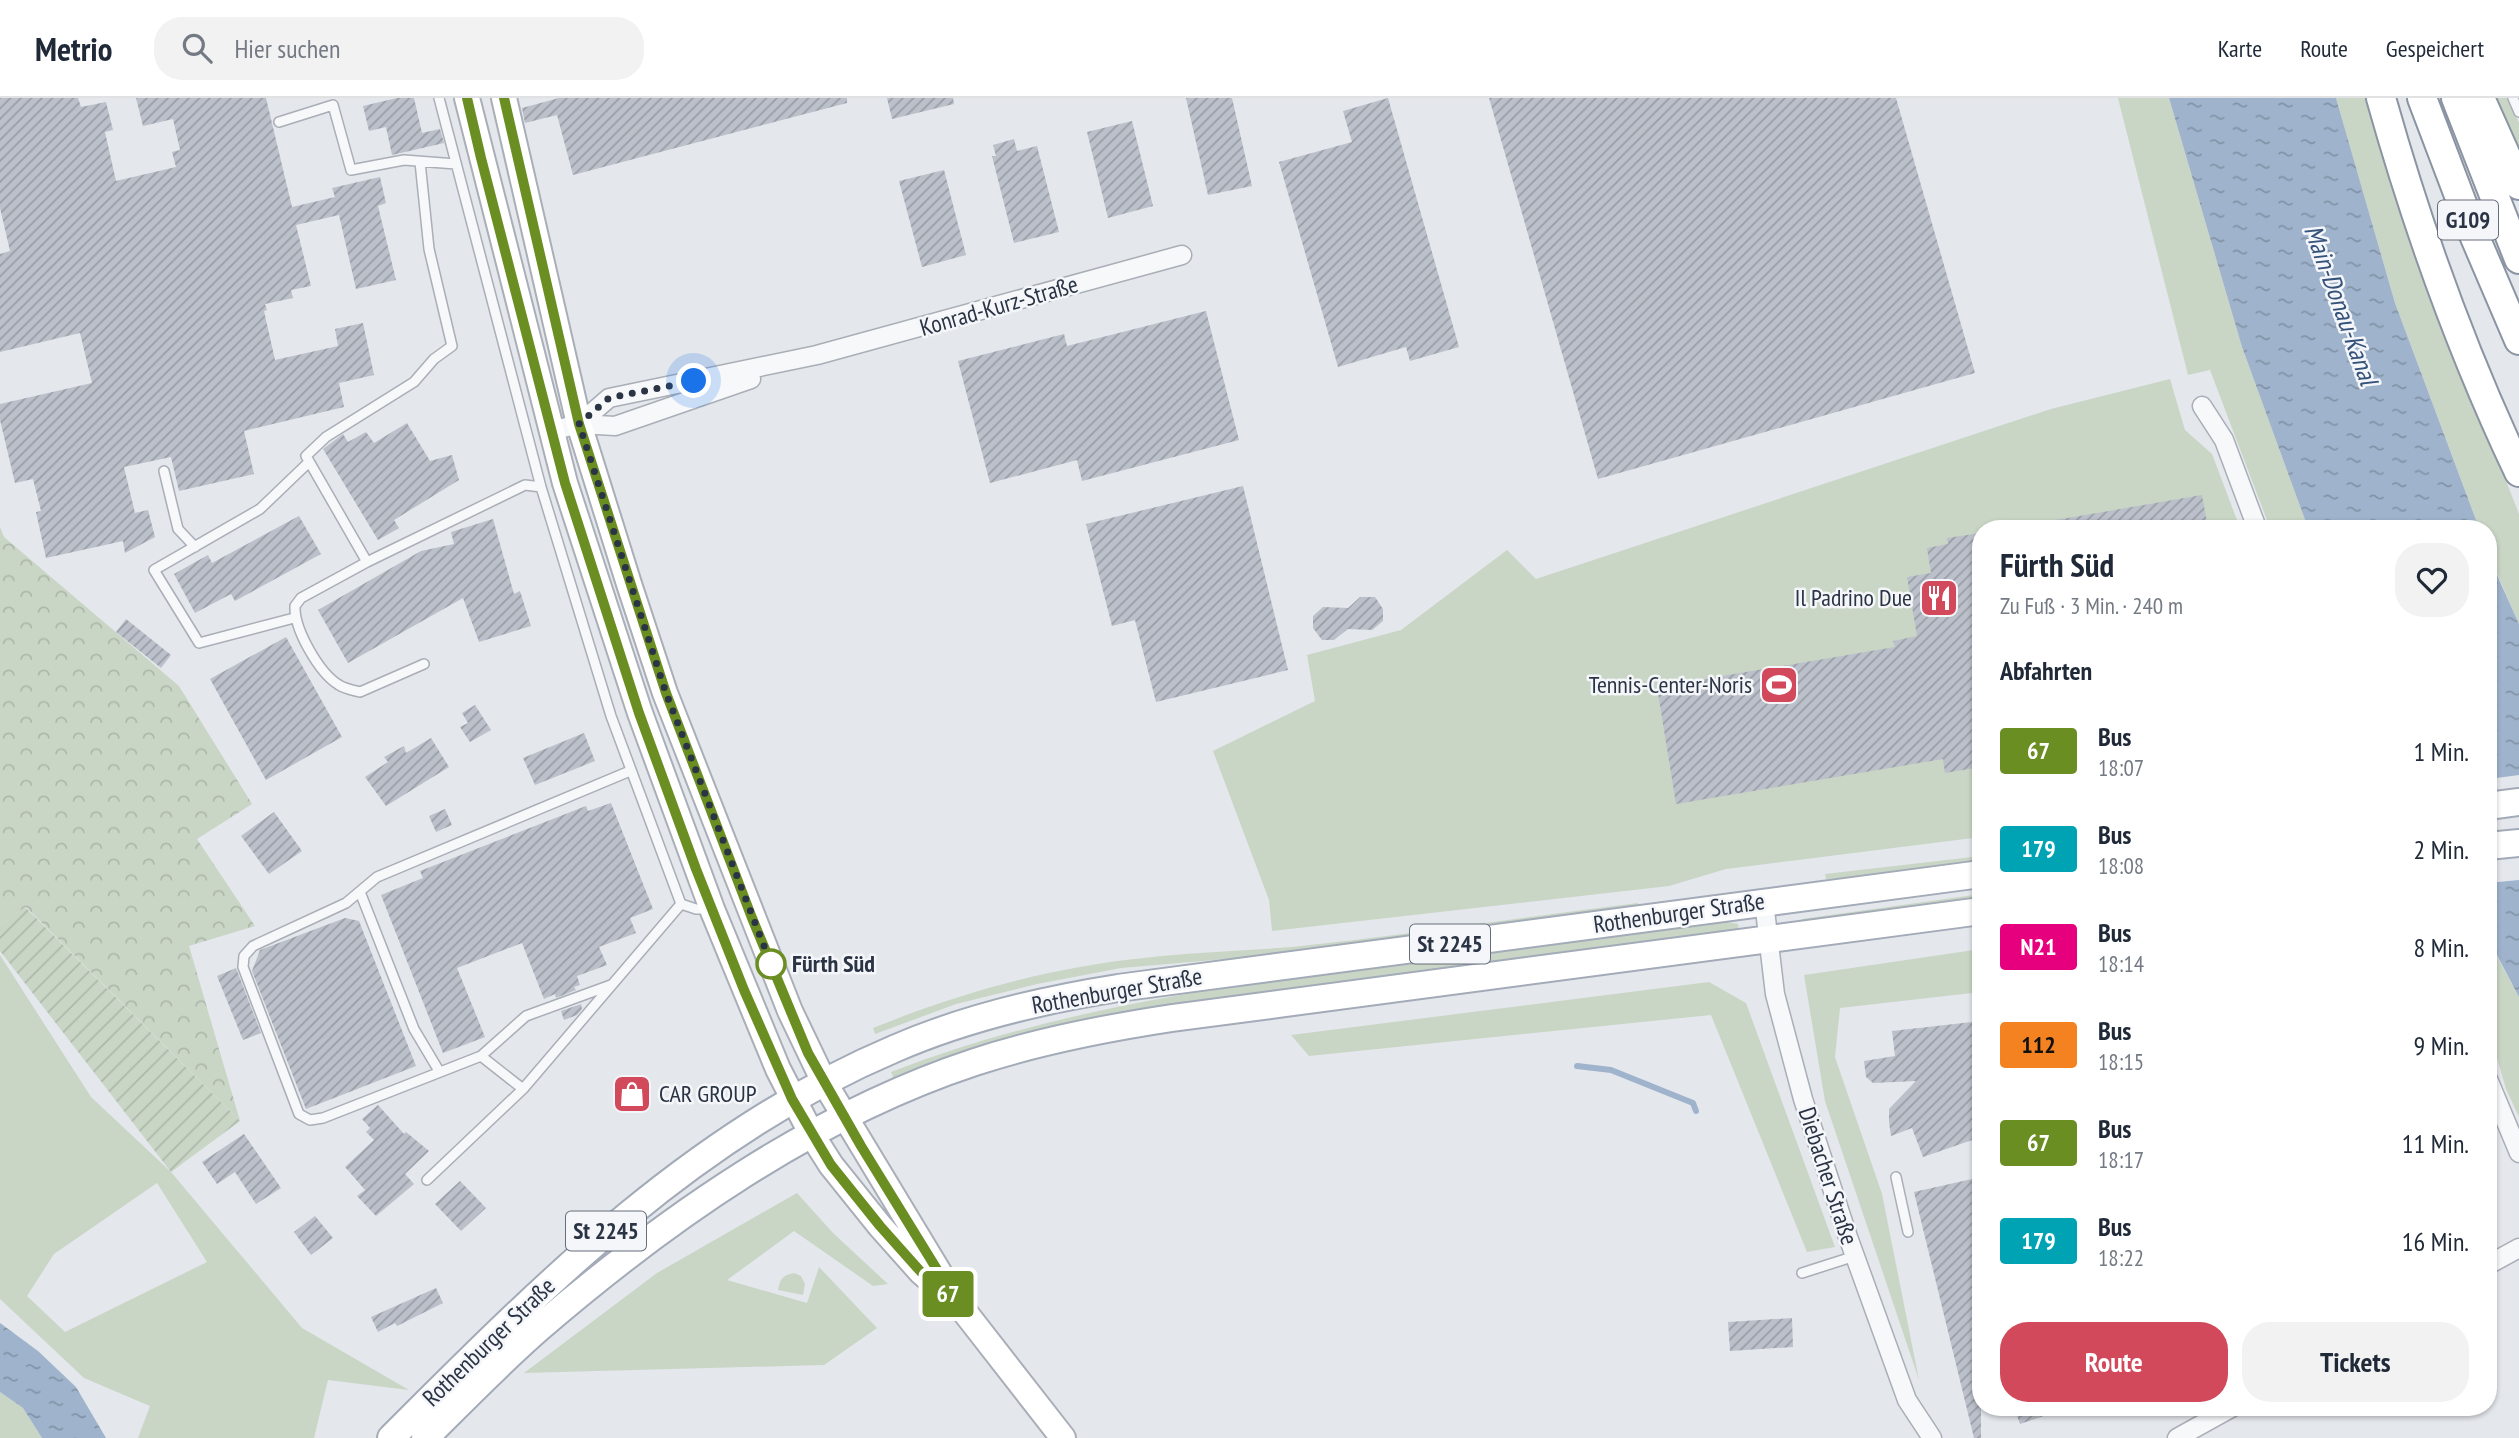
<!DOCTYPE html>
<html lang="de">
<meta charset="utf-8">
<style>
body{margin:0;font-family:"PT Sans Narrow",sans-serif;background:#f2f2f3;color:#1f2937;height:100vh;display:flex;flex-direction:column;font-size:26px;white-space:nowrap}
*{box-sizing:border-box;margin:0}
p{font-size:23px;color:#747a83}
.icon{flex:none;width:38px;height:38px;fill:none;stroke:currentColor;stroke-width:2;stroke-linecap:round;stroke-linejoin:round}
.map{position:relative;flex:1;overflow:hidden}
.drawer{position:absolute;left:1972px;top:422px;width:525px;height:896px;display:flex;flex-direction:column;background:#fff;border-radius:28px;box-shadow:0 2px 5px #0004}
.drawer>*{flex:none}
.badge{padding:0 14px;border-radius:5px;font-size:24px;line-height:46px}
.you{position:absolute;width:35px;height:35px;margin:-18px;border:5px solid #fff;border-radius:50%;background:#1a73e8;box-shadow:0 0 0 10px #1a73e833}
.map>.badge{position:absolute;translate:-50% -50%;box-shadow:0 0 0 4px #fff}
h2{padding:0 28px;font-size:26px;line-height:63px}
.round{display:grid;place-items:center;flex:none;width:74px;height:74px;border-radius:28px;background:#f2f2f3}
.head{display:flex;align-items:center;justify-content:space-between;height:119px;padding:0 28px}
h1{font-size:33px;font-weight:700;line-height:52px}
.button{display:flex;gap:14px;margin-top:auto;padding:14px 28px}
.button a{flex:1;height:80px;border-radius:28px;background:#d1495b;color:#fff;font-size:28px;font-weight:700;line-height:80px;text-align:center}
.button a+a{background:#f2f2f3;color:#1f2937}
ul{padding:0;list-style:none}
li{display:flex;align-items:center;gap:21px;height:98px;padding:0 28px}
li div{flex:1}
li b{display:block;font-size:26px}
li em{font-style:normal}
li .badge{min-width:77px;font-weight:700;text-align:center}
header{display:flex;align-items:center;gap:42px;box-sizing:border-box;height:98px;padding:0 35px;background:#fff;border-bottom:2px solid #e0e1e3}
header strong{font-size:33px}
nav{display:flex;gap:38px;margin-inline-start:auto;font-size:24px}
.search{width:490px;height:63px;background:#f2f2f3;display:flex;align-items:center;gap:18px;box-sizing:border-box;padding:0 24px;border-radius:28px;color:#747a83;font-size:26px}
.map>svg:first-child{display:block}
</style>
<header>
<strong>Metrio</strong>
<div class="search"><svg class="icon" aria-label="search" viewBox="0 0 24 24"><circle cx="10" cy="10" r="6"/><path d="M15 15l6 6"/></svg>Hier suchen</div>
<nav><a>Karte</a><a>Route</a><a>Gespeichert</a></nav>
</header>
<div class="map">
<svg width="2519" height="1340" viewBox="0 0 2519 1340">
<defs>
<pattern id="forest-crowns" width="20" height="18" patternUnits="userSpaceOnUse" patternTransform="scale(1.75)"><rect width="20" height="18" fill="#c9d6c5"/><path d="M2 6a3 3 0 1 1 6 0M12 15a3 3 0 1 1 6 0" fill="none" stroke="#adb8ab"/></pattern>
<pattern id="garden-furrows" width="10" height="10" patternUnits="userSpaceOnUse" patternTransform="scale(1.75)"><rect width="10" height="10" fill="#c9d6c5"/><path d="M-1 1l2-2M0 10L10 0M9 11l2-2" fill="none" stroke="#adb8ab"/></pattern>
<pattern id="water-ripples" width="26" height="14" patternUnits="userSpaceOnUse" patternTransform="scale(1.75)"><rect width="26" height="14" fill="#9fb4cc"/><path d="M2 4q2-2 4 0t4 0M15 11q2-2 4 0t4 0" fill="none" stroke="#8293a7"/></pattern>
<pattern id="building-hatch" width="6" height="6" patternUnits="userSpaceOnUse" patternTransform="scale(1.75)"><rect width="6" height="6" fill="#bbc0ca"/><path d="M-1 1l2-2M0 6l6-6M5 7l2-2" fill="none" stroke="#989da6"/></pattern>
</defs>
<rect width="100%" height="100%" fill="#e4e7ec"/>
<path fill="#c9d6c5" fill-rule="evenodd" d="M2118 0H2169L2242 249 2308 430H2270L2210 272 2188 277Z
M2336 0H2369L2390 86 2519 416V526L2489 457 2488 430H2479L2395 205Z
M2490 0H2508L2519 25V70Z
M2170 281 2185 332 2212 356 2240 430H1981V739L1726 771 1669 788 1272 833 1269 802 1213 653 1315 603 1307 557 1401 532 1507 452 1536 481 2051 311Z
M1981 758V765L1867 780 1826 781 1825 776Z
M1981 796V803L1803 826 1801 823 1802 821Z
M1638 805 1639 810 1283 856 1121 870 1037 886 956 906 875 936 873 930C959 895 1052 869 1144 860 1193 854 1243 853 1292 849 1407 837 1523 819 1638 805Z
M1717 822 1738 826 1739 832 1231 901 895 983 891 974C1046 914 1208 890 1371 868 1486 853 1602 838 1717 822Z
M2488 842 2519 899V1019L2506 991 2489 932Z
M1981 851V894L1840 910 1835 959 1882 1096 1919 1282 1825 1003 1804 877Z
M0 857 91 999 171 1074 302 1230 409 1292 328 1282 314 1340H138L150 1308 84 1280 0 1201ZM157 1085 207 1164 65 1234 27 1198 54 1156Z
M1709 884 1746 905 1835 1149 1807 1154 1711 917 1309 958 1291 937Z
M797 1095 833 1135 888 1186 873 1188 794 1133 727 1182 807 1205 819 1169 877 1230 824 1267 524 1275 657 1175Z
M794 1175 801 1178 805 1186 803 1197 778 1192C780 1182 782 1177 794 1175Z
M0 1294 23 1310 42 1340H0Z"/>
<path fill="url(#forest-crowns)" d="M0 429 4 439 179 588 252 706 197 741 255 828 189 848 240 1023 26 809 0 827Z"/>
<path fill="url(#garden-furrows)" d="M25 809 240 1023 171 1074 0 853V827Z"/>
<path fill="url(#water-ripples)" d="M2169 0H2336L2395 205 2479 430H2308L2242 249Z
M2488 457 2519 526V899L2489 842Z
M0 1225 38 1253 76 1289 106 1340H42L23 1310 0 1294Z"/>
<path fill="#e4e7ec" d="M2519 677V782L2488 785 2489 681Z"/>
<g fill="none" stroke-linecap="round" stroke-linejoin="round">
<path stroke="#9fb4cc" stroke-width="6" d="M1577 968 1611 972 1693 1005 1696 1013"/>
</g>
<path fill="url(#building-hatch)" d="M0 0H78L81 9 106 4 113 32 105 34 116 83 176 69 172 54 180 52 173 21 143 28 136 0H266L292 109 335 99 332 90 380 79 386 105 378 108 396 182 356 191 339 117 296 127 311 188 291 192 293 200 265 206 267 212 264 213 275 262 338 248 335 231 363 225 374 277 339 285 344 309 244 333 254 376 179 393 171 359 124 369 135 415 148 412 155 439 125 455 123 443 46 460 36 414 41 413 33 381 15 385 0 322V306L92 285 80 235 0 254V156L10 153 0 110Z
M397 0H414L422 35 440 31 444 45 392 57 386 29 369 33 363 8Z
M559 0H847V5L573 77 557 17 525 25 522 10Z
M887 0H953L954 6 892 21Z
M1186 0H1232L1252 88 1208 97Z
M1388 0 1459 249 1410 263 1406 249 1338 269 1279 64 1352 44 1343 13Z
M1489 0H1896L1975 275 1598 381Z
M1132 23 1153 108 1108 120 1087 34Z
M1014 41 1017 53 1037 48 1059 134 1014 145 992 58H996L993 47Z
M944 72 966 157 922 169 899 83Z
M1206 213 1239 342 1082 383 1077 362 990 385 958 263 1064 236 1067 248Z
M407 325 430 363 452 357 459 382 394 422 399 430 378 442 323 351 343 336 348 344 366 334 374 345Z
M1243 388 1288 572 1156 604 1135 522 1112 528 1086 426Z
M2202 397 2208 430H2057L2056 422Z
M299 418 321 456 235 503 231 496 195 515 174 476 208 457 212 465Z
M493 421 514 496 520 493 531 528 479 544 463 500 348 565 318 512 421 453 454 446 451 434Z
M1981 435V669L1945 675 1943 661 1676 706 1657 589 1895 549 1893 543 1917 538 1907 479 1931 475 1927 450 1948 446 1947 440Z
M1360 499H1375L1383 511V523L1372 532 1348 531 1334 542H1322L1313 530V518L1323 509 1348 510Z
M126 521 171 557 161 570 116 534Z
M286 539 342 639 266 682 210 581Z
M475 607 491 632 470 644 460 629 468 625 462 615Z
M584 635 595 663 535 687 523 660Z
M431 640 449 669 386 708 365 679 388 664 384 659 404 648 406 655Z
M611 705 653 811 630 820 636 835 599 849 607 867 577 878 580 887 574 889 576 892 556 900 555 896 544 901 522 845 457 870 485 939 443 955 381 797 423 780 420 773 586 708 588 713Z
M445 711 452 727 436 734 429 718Z
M274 714 302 753 269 776 241 738Z
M345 820 359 823 416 968 306 1011 252 873 260 852Z
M236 870 261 935 243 942 217 878Z
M581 906 582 911 577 917 564 922 561 913Z
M1981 923V1039L1923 1059 1912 1030 1891 1038 1889 1024V1011L1916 983 1873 985 1866 979 1864 963 1895 958 1892 933Z
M378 1007 404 1036 406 1034 429 1053 405 1076 414 1086 376 1118 357 1098 365 1092 345 1069 374 1042 366 1034 370 1030 362 1021Z
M244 1036 281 1090 256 1106 235 1074 217 1086 202 1064Z
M1981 1079V1340H1974L1914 1094Z
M460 1083 486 1110 461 1133 435 1106Z
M315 1118 333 1140 311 1157 294 1134Z
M436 1190 443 1205 397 1228 395 1225 378 1234 371 1219Z
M1792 1220 1793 1249 1730 1253 1728 1224Z
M2014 1309H2061V1312L2020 1326Z"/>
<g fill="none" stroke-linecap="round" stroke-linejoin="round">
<defs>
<path id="service" d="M439 0 541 389 611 618 681 806 696 811H710
M2513 0 2519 14
M279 24 333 7 351 72 404 62 456 66
M420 64 429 151 452 248 434 261 414 284 326 339 306 358 367 464 525 387 541 389
M164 373 178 431 195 449
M367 464 301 500 295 508C294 531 319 575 339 587 345 591 353 592 360 594L424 566
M294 520 199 545 154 472 260 411 309 364
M360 794 414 931 439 973
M481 958 526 918 611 887
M523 991 481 958 323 1020 310 1022 299 1016 243 869 244 858 253 848 346 805 377 779 630 673
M1896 1079 1908 1134
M427 1082 523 991 681 806
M1802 1175 1855 1158"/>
<path id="minor" d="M2202 308 2224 342 2257 430
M579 326 609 300 817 257 1182 157
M551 333 579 326 615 328 751 281
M1764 804 1775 896 1803 1001 1848 1139 1907 1302 1932 1340
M2488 981 2519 1055
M2488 1167 2519 1150
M2177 1340 2233 1309"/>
<path id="secondary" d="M467 0 565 385 640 615 712 811 778 971 812 1037 831 1067 880 1128 921 1174 937 1188
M504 0 579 326 629 486 665 595 790 913 824 984 957 1204 1063 1340"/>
<path id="primary" d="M2488 708 2519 704
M2488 748 2519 745
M391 1340C542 1189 693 1036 894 951 965 920 1042 902 1118 890L1981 776
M425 1340C462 1303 499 1265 539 1230 667 1120 814 1017 975 964 1039 943 1106 930 1172 920L1981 813"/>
<path id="trunk" d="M2381 0C2417 128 2462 254 2519 374
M2422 0 2474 137 2519 242
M2456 0 2519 161
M2480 0 2519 87"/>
</defs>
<use href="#service" stroke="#a9aeb7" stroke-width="12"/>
<use href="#minor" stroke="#a9aeb7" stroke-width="21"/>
<use href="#secondary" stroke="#a9aeb7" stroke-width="28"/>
<use href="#primary" stroke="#a3abb8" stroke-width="30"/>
<use href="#trunk" stroke="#8b94a3" stroke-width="32"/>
<use href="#service" stroke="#f7f8fa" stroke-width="9"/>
<use href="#minor" stroke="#f7f8fa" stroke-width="18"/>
<use href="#secondary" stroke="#fff" stroke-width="24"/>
<use href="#primary" stroke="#fff" stroke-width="26"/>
<use href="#trunk" stroke="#fff" stroke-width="28"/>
</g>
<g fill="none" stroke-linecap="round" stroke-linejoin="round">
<defs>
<path id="line" d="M467 0 481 60 565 385 639 615 696 771 744 892 792 1001 831 1067 880 1128 921 1174 957 1204 861 1048 808 955 752 820 666 595 579 326 504 0"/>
</defs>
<use href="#line" stroke="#fff" stroke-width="16"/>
<use href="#line" stroke="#6b8e23" stroke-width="10"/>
<path stroke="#2b3445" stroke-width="7" stroke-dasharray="0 12.6" d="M694 283 609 300 579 326 666 595 771 866"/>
</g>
<defs>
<symbol id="restaurant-square" viewBox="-11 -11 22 22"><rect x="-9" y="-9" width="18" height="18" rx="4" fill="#d1495b" stroke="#f4f6f9"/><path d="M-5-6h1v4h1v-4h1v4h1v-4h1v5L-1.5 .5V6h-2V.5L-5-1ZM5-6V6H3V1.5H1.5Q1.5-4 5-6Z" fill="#fff"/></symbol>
<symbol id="stadium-square" viewBox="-11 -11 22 22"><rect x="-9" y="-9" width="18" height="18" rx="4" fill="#d1495b" stroke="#f4f6f9"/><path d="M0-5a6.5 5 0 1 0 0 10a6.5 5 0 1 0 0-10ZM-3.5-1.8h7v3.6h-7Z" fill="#fff"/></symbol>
<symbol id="shop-square" viewBox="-11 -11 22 22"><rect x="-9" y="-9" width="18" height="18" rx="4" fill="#d1495b" stroke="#f4f6f9"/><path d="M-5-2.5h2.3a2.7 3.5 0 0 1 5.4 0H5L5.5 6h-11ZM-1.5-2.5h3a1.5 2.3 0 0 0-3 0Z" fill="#fff"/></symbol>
</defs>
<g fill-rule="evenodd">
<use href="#restaurant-square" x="1917" y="478" width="44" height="44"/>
<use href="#stadium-square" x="1757" y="565" width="44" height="44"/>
<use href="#shop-square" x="610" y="974" width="44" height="44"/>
</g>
<circle fill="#fff" stroke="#6b8e23" stroke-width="3.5" cx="771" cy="866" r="14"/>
<g text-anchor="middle" stroke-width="5" stroke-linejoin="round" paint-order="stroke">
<g fill="#f4f6f9" stroke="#676e7b" stroke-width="2">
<rect x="2438" y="102.5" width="60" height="39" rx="5"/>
<rect x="1410" y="826.5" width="80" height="39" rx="5"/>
<rect x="566" y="1113.5" width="80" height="39" rx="5"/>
</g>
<g font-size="23" font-weight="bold" fill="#2b3445">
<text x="2468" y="130">G109</text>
<text x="1450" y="854">St 2245</text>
<text x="606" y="1141">St 2245</text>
</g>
<g font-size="24" fill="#2b3445" stroke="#f4f6f9">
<text transform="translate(999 208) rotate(-16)" y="8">Konrad-Kurz-Straße</text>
<text transform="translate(1679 815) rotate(-8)" y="8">Rothenburger Straße</text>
<text transform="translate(1117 893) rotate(-10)" y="8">Rothenburger Straße</text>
<text transform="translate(1828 1078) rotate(72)" y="8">Diebacher Straße</text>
<text transform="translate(489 1244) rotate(-44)" y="8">Rothenburger Straße</text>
</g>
<g font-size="24" fill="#2b3445" stroke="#f4f6f9" text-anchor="end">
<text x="1912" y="508">Il Padrino Due</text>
<text x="1752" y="595">Tennis-Center-Noris</text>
<text x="659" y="1004" text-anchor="start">CAR GROUP</text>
</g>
<g font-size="24" font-weight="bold" fill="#2b3445" stroke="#f4f6f9" text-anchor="start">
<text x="792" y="874">Fürth Süd</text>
</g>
<g font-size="26" font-style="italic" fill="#34527a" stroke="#f4f6f9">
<text transform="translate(2341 207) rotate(70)" y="9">Main-Donau-Kanal</text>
</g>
</g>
</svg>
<div class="you" style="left:694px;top:283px"></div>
<b class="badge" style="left:948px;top:1196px;background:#6b8e23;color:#fff">67</b>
<section class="drawer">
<div class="head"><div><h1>Fürth Süd</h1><p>Zu Fuß · 3 Min. · 240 m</p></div><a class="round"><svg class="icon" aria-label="heart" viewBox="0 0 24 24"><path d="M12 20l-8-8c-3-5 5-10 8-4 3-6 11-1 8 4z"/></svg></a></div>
<h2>Abfahrten</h2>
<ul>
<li><span class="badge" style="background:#6b8e23;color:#fff">67</span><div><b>Bus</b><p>18:07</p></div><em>1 Min.</em></li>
<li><span class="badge" style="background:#00a3b4;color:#fff">179</span><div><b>Bus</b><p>18:08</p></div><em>2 Min.</em></li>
<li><span class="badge" style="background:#e6007e;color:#fff">N21</span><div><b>Bus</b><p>18:14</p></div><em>8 Min.</em></li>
<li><span class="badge" style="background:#f58220;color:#111">112</span><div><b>Bus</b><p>18:15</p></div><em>9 Min.</em></li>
<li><span class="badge" style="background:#6b8e23;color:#fff">67</span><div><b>Bus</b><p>18:17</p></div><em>11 Min.</em></li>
<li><span class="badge" style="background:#00a3b4;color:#fff">179</span><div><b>Bus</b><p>18:22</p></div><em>16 Min.</em></li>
</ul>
<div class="button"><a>Route</a><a>Tickets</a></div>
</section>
</div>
